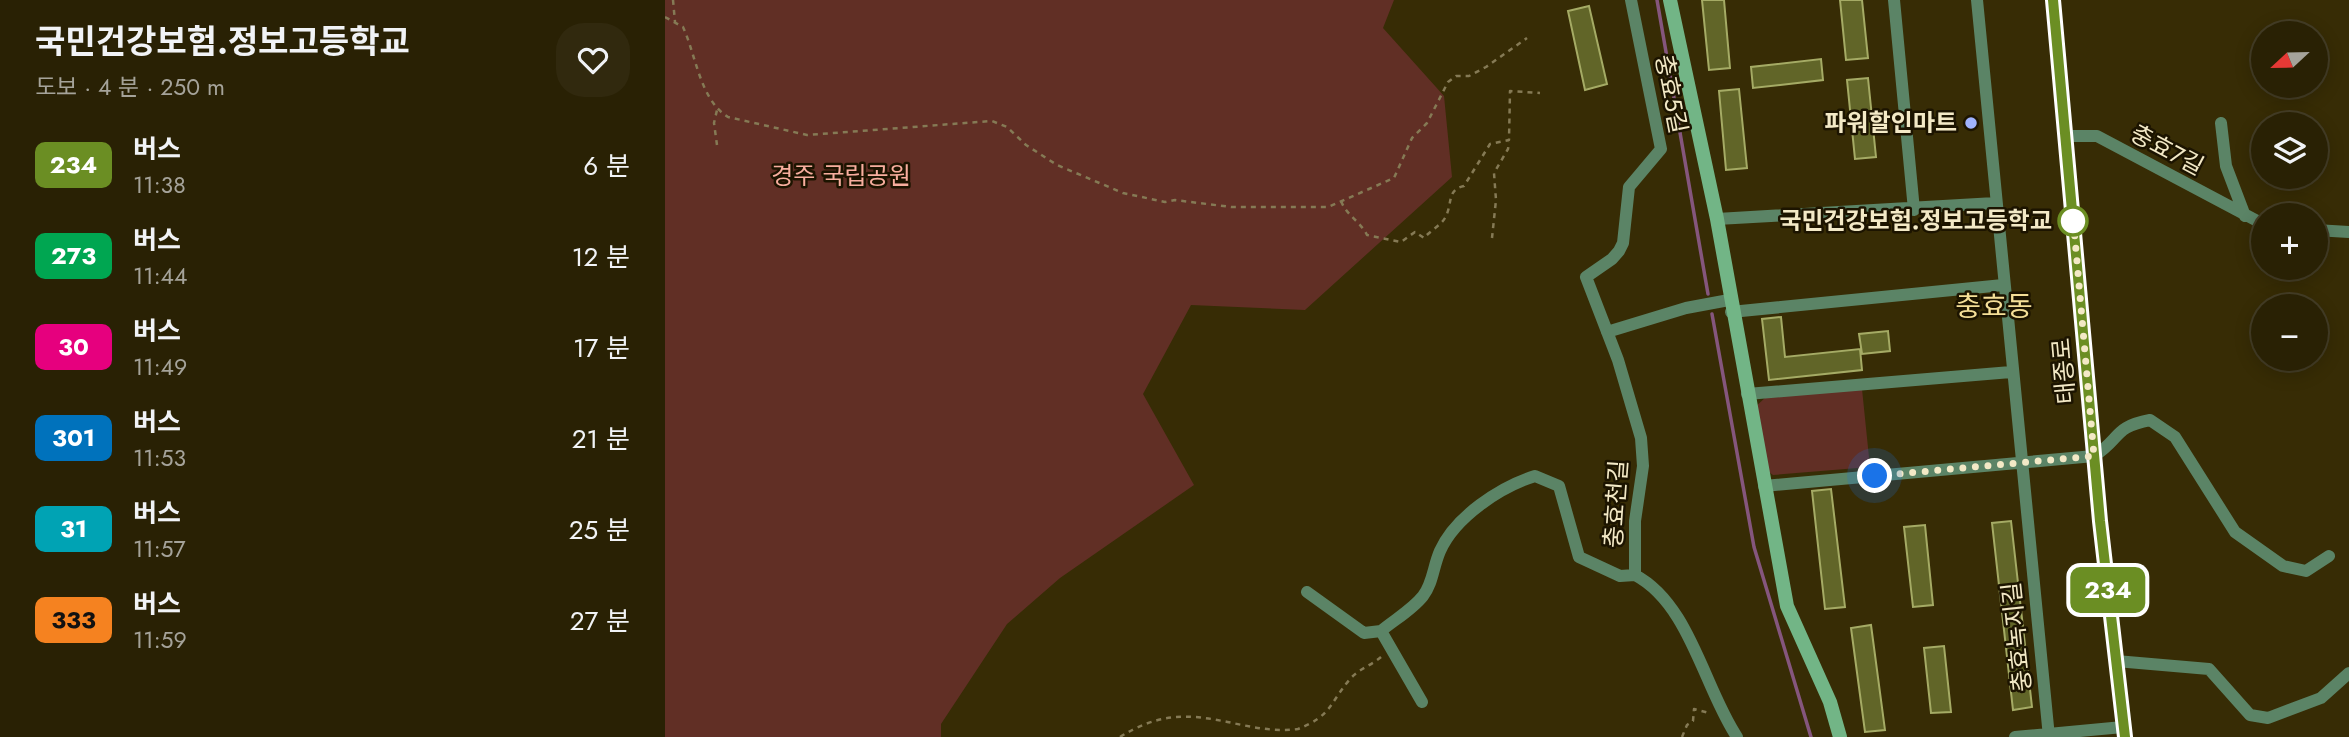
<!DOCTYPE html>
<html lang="ko">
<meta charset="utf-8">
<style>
body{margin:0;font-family:Jost,"Noto Sans KR",sans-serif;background:#31290e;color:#f1f3f6;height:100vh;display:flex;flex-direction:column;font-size:26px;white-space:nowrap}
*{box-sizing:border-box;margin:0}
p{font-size:23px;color:#a5a39a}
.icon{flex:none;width:38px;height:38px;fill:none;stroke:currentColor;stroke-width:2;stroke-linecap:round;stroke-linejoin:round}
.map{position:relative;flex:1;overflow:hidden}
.side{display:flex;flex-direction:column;background:#292104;width:665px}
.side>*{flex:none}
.badge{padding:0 14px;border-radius:10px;font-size:24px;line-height:46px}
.needle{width:46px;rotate:248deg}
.buttons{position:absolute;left:1586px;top:21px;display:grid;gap:14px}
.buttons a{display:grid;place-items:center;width:77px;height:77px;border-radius:50%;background:#292104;box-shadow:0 4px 18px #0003,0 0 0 2px #453e26;font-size:35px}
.you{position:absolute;width:35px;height:35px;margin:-18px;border:5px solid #fff;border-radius:50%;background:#1a73e8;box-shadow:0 0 0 10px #1a73e833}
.map>.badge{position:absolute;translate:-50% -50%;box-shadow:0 0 0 4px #fff}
.round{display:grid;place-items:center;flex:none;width:74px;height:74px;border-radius:28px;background:#31290e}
.headline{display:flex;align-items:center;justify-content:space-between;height:119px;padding:0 35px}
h1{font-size:33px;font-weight:700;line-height:52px}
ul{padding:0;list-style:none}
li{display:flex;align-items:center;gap:21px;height:91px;padding:0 35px}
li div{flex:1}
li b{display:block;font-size:26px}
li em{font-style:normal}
li .badge{min-width:77px;font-weight:700;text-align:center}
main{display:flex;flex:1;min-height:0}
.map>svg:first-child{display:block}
</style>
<main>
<section class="side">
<div class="headline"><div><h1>국민건강보험.정보고등학교</h1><p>도보 · 4 분 · 250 m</p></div><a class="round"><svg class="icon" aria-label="heart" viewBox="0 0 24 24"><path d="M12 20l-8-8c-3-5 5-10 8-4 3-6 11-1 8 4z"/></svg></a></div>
<ul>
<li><span class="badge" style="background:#6b8e23;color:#fff">234</span><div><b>버스</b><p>11:38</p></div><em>6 분</em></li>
<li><span class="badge" style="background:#00a651;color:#fff">273</span><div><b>버스</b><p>11:44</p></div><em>12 분</em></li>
<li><span class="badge" style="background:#e6007e;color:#fff">30</span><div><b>버스</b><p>11:49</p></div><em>17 분</em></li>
<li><span class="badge" style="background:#0072bc;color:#fff">301</span><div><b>버스</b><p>11:53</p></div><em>21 분</em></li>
<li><span class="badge" style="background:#00a3b4;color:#fff">31</span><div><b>버스</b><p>11:57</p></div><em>25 분</em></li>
<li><span class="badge" style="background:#f58220;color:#111">333</span><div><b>버스</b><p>11:59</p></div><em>27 분</em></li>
</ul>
</section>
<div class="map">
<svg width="1684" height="737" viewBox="0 0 1684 737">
<rect width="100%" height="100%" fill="#372c05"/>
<path fill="#612f25" d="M0 0H729L718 28 779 96 787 177 640 310 526 305 478 394 529 485 395 578 342 624 276 724V737H0Z
M1197 389 1205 467 1108 475 1100 469 1089 408 1101 397Z"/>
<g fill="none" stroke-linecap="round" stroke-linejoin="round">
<path stroke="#85567d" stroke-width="3.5" d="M992 0 1043 294
M1047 314 1089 547 1146 737"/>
</g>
<path fill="#616528" stroke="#a5ab65" stroke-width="2" d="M1037 0H1059L1065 68 1044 70Z
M1175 0H1197L1203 58 1181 60Z
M924 6 942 84 920 90 903 11Z
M1156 59 1158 80 1088 88 1086 67Z
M1203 78 1211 157 1190 159 1182 80Z
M1074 89 1082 168 1061 170 1054 91Z
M1116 317 1120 357 1195 349 1197 370 1104 380 1097 319Z
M1223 331 1225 351 1197 354 1194 334Z
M1166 489 1180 607 1160 609 1147 491Z
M1346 521 1367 707 1348 710 1327 523Z
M1260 525 1268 605 1248 607 1239 527Z
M1206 625 1220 730 1200 732 1186 628Z
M1279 646 1286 712 1266 713 1259 648Z"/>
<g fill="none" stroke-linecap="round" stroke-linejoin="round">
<path stroke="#857a55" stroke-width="2.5" stroke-dasharray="5 5" stroke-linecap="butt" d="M8 0 10 22
M0 17 18 27C31 55 35 100 63 117L142 135 327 121 342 127 361 145 392 165 458 193 500 202 510 200 566 207H663L729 178 747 138 762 123 783 82 791 76H804L821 67 862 38
M52 145 49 123 52 110
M676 201C682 216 695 221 702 235L736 242 750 232 759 238C765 231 776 225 780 218 788 204 781 190 799 186L825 144 844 140 845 91 875 93
M827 238 831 200 829 173 843 149 844 142
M455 737C525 692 572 737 633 729 668 715 664 703 686 678 694 669 707 665 716 657
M1017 737 1022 725 1028 721 1029 709 1044 713"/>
<path stroke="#5b8466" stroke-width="12" d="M966 0 996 149 964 187 958 243 954 251 947 259 921 277 953 360 976 438 978 466 970 521V575C1025 604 1039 688 1072 737
M1229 0 1249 210
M1312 0 1384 737
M1556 123 1561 166 1580 216
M1401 136H1432L1598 224
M1052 219 1330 203
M1650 230 1684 232
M1066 312 1338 285
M942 332 1021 308 1064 300
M1082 394 1346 372
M1099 486 1429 456C1456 439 1448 427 1485 420L1510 437 1570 532 1618 566 1641 571 1664 556
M642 592 699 633 716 631
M1451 661 1544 669 1585 715 1603 718 1656 698 1684 673
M757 702 716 631C729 620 747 610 758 596 768 583 768 567 775 551 790 517 835 487 870 476L894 486 914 557 955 576 970 575
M1350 737 1458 727"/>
<path stroke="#72b586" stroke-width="14" d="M1005 0 1052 219 1122 606 1165 702 1175 737
M1388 0 1435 521 1460 737"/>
</g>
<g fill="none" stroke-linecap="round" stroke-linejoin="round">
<defs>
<path id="line" d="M1388 0 1435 521 1460 737"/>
</defs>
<use href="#line" stroke="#fff" stroke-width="16"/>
<use href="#line" stroke="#6b8e23" stroke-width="10"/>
<path stroke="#f3e9c6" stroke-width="7" stroke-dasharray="0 12.6" d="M1210 476 1429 456 1408 216V221"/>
</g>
<circle fill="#a0b3fd" stroke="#1c1400" stroke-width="2.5" cx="1306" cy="123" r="7"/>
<circle fill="#fff" stroke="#6b8e23" stroke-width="3.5" cx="1408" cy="221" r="14"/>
<g text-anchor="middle" stroke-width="5" stroke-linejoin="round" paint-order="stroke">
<g font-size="24" fill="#f3e9c6" stroke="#1c1400">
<text transform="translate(1006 94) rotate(79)" y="8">충효5길</text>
<text transform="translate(1502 150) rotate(28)" y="8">충효7길</text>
<text transform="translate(1399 371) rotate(-95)" y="8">태종로</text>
<text transform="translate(951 504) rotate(-86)" y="8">충효천길</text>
<text transform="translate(1352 637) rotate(-96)" y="8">충효녹지길</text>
</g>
<g font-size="24" font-weight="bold" fill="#f3e9c6" stroke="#1c1400" text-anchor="end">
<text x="1292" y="131">파워할인마트</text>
</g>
<g font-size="24" fill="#f8ae9e" stroke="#1c1400">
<text x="176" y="184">경주 국립공원</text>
</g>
<g font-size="24" font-weight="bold" fill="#f3e9c6" stroke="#1c1400" text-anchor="end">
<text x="1387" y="229">국민건강보험.정보고등학교</text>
</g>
<g font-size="28" fill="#f5df97" stroke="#1c1400">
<text x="1329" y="316">충효동</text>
</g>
</g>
</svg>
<div class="buttons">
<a><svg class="needle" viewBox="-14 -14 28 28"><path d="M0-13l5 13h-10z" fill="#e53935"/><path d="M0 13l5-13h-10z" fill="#a5a39a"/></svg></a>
<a><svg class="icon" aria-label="layers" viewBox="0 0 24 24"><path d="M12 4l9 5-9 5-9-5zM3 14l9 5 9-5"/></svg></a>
<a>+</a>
<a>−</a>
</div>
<div class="you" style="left:1210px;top:476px"></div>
<b class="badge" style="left:1443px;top:590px;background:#6b8e23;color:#fff">234</b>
</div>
</main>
